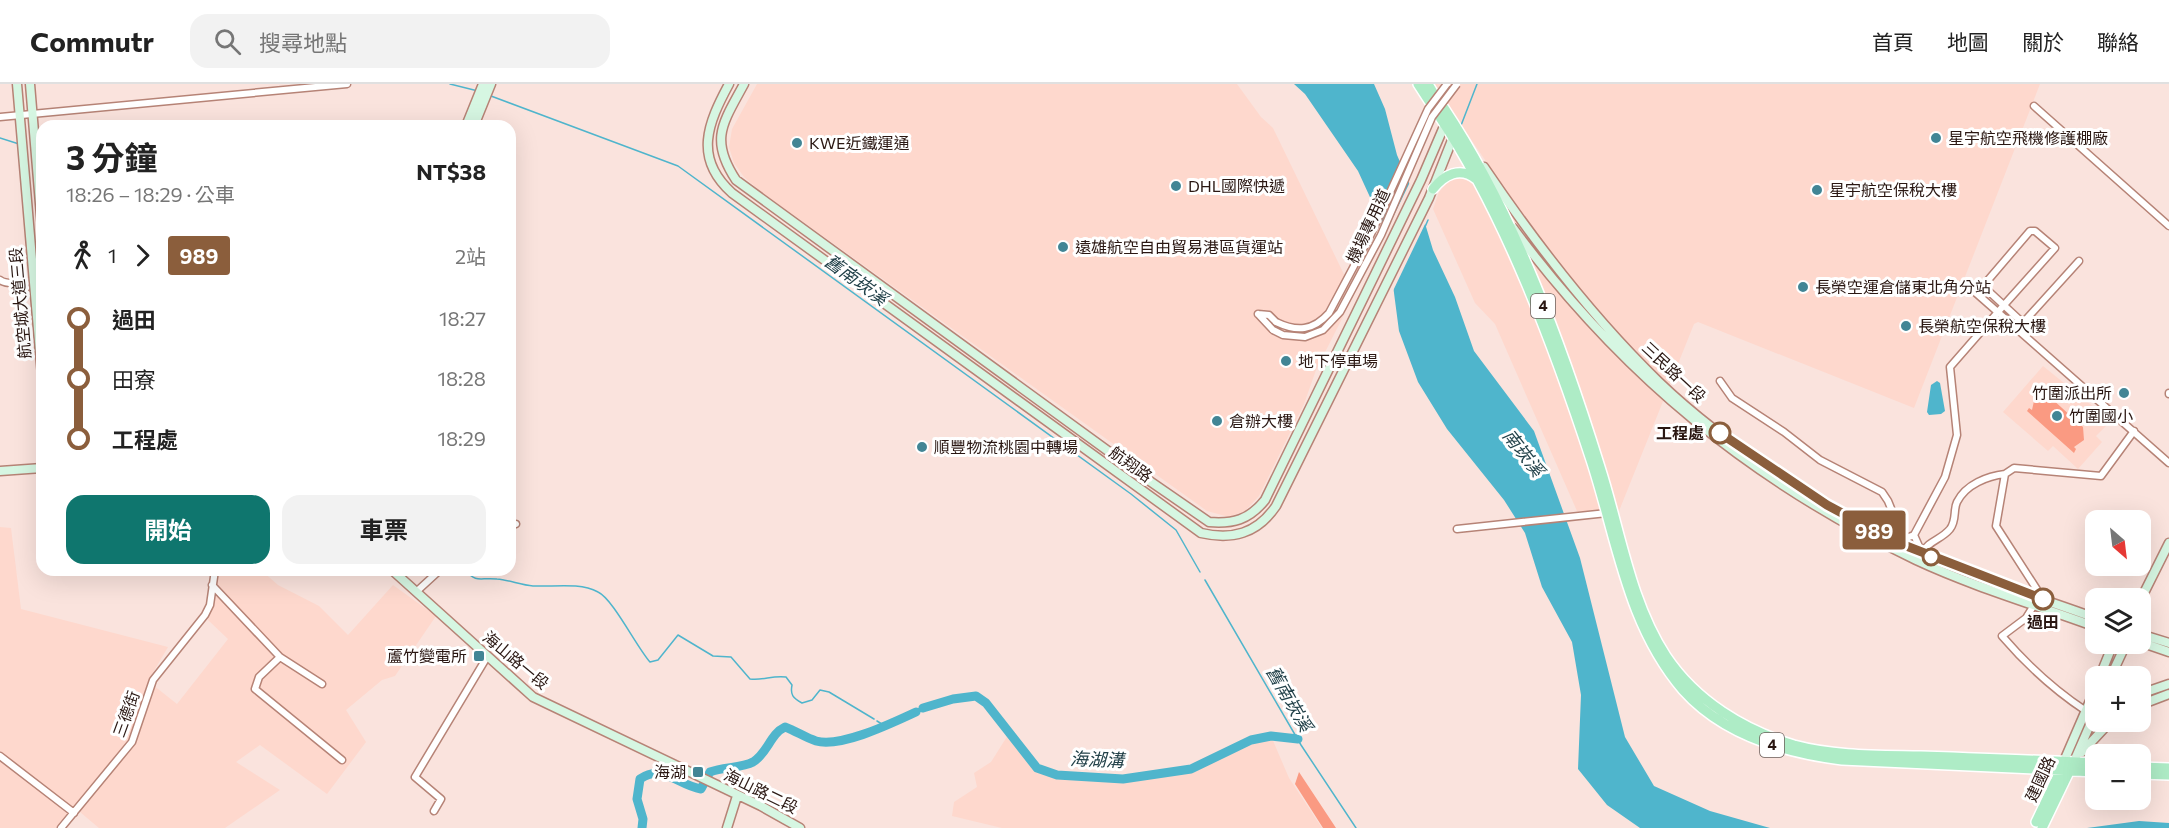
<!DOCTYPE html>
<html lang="zh-TW">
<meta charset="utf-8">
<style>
body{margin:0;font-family:Commissioner,"Noto Sans TC",sans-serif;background:#f2f2f2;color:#222;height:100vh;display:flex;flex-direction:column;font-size:22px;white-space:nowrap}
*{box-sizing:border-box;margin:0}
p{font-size:20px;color:#767676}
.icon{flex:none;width:33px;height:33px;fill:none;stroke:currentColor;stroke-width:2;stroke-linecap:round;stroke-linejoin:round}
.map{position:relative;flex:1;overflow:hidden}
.panel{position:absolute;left:36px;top:36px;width:480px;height:456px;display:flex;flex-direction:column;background:#fff;border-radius:18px;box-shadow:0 6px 24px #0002}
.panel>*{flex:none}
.badge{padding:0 12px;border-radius:4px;font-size:21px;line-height:39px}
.needle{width:39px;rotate:152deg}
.controls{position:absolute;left:2085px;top:426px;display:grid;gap:12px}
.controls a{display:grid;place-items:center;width:66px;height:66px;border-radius:12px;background:#fff;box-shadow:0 6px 24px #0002;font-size:30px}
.map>.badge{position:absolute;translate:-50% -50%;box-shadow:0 0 0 3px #fff}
.legs{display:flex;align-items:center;gap:9px;height:66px;padding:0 30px;font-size:20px}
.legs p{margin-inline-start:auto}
.overview{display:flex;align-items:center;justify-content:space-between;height:102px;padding:0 30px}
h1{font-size:33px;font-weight:700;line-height:45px}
.action{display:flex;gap:12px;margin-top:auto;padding:12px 30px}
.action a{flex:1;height:69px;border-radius:18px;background:#0f766e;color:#fff;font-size:24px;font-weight:700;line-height:69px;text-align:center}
.action a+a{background:#f2f2f2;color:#222}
ul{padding:0 30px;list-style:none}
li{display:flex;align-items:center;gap:21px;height:60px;font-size:22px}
li i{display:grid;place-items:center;width:9px;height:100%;margin:0 8px;background:currentColor}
li i::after{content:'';width:15px;height:15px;margin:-8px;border:4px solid;border-radius:50%;background:#fff}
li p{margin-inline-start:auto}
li:first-child i{background:linear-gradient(#0000 50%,currentColor 0)}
li:last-child i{background:linear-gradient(currentColor 50%,#0000 0)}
header{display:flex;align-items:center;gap:36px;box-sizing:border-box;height:84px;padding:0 30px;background:#fff;border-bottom:2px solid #e0e0e0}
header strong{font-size:28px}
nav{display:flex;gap:33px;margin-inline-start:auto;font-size:21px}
.search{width:420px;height:54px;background:#f2f2f2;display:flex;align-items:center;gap:15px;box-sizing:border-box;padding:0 21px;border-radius:18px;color:#767676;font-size:22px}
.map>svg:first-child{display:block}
</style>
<header>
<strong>Commutr</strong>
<div class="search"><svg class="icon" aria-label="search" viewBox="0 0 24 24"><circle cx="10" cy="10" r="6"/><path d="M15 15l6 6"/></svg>搜尋地點</div>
<nav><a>首頁</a><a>地圖</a><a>關於</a><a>聯絡</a></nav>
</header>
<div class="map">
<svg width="2169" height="744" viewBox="0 0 2169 744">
<rect width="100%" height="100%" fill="#fae3dd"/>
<path fill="#fed8cd" d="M757 0H1237L1261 33 1273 44 1354 211 1316 286 1304 320 1259 412 1245 427 1229 433 1207 427 760 107 744 93 734 79 729 63 732 45Z
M1433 0H2040L1914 324 1698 238 1694 240 1617 432 1601 427H1577L1495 240 1475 219 1433 125 1439 108 1450 95 1460 93 1474 97 1478 105 1496 92Z
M2043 282 2111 337 2096 352 2102 358 2078 385 2053 362 2048 367 2003 328Z
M0 443 11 444 21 525 168 563 148 597 177 620 228 555 208 536 218 486H261L278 501 319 522 348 551 393 501 436 532 395 592 382 596 346 626 366 658 327 710 260 661 236 678 280 706 225 744H99L74 723 58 744H0Z
M1008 651 1037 685 1057 691 1123 695 1191 685 1251 656 1271 652 1289 694 1322 744H1002L952 732 954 718 977 703 974 689 991 678Z"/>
<path fill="#fa9a82" d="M2044 313 2051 314 2083 343 2084 356 2074 363 2076 365 2074 369 2027 327 2029 324 2032 326 2034 317Z
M1299 688 1336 744H1323L1295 700Z"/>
<path fill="#4fb5cc" d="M1294 0H1374L1385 25 1397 71 1421 126 1433 166 1455 213 1474 267 1534 347 1580 474 1625 653 1654 702 1710 727 1770 744H1640L1607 721 1578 685 1581 611 1572 558 1542 503 1525 449 1504 416 1447 345 1418 298 1399 247 1386 148 1358 87 1305 10Z
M1937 297 1940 299 1945 327 1941 330 1929 331 1927 328 1931 301Z
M2139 737 2169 739V744H2087Z"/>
<path fill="#fae3dd" d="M1411 96 1427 136 1391 211 1383 154Z"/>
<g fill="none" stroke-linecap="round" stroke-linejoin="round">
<path stroke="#4fb5cc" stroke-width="1.5" d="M450 0 478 7
M491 12 678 82 1131 410 1176 446 1200 488
M1460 44 1477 0
M0 54 19 60
M1425 143 1428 136
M464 486C479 500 479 493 497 495 509 496 521 501 533 502 554 503 579 498 598 508 613 515 636 562 650 578L658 576 678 551 713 572 731 573 750 595C763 597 772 591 786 593L792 601C790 611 793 614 802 619L812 616 820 606 829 608 874 635
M1205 496 1301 661 1356 744
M877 637 885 642"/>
<path stroke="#4fb5cc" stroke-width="9" d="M923 624 953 615 976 612 986 619 1037 684 1057 691 1123 695 1191 685 1251 656 1271 652 1298 655
M642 744 643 735 637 715 640 695C663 679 677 701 701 705L710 688C723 683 742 684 753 678 768 669 770 650 785 643 796 647 806 654 816 657 841 664 892 639 916 628"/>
<defs>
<path id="street" d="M2034 22 2169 142
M0 33 347 0
M0 196C8 202 17 196 26 204
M1983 202 1976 209 2169 379
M1258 230 1273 246
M1258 230 1269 231 1276 238
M2021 241 2079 177
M1720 297 1732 314 1784 348 1820 376 1882 408 1888 417 1904 456
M2169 310V309
M510 441 516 440
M1457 445 1607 429
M1914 451 1922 469
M1897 458 1914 451 1945 393 1957 351 1950 283 1998 228 2004 221 2055 164 2035 147H2030L1983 202 2023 239
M1922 469C1929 456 1941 456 1950 445 1957 436 1953 426 1957 418 1966 400 1988 392 2005 390
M212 501 280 573 322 600
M416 508 440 486
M2043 515 1996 442 2005 390 2014 384 2101 392 2134 347
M2034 521 2026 534 2002 552C2027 581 2054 606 2086 627
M280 573 259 593 255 605 342 676
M0 672 74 729
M434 727 441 715 415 693 487 573
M61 744 132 658 153 596 205 531 210 521 215 486"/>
<path id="secondary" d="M17 0 42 292
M30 0 42 144
M729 0C708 39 693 74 732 109L1201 449C1232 456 1257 450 1276 422L1429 114 1454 51
M744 0C723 39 709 55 736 96L1141 391 1209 438C1233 440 1249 436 1265 416L1421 96 1445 40 1449 37
M466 42 483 0
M474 42 491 0
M1484 83C1536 160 1592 233 1659 298 1727 363 1812 415 1896 457 1959 489 2029 510 2096 534
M1513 144C1623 292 1750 396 1916 476 1974 503 2036 521 2096 543
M0 387 42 384
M392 486 533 613 761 722 800 744
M2140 517 2169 459
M2140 550 2169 559
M2140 558 2169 568
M2100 592 2113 560
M2111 592 2126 560
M2140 610 2169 600
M2140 621 2169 610
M2082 668 2110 638
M2064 677 2096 603
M2072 682 2096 627
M727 744 737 712"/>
<path id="primary" d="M1418 0 1429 17
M1428 0 1434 10
M1444 24C1515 131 1562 261 1600 383 1620 445 1630 517 1666 572 1696 617 1744 646 1794 661 1835 672 1879 671 1921 672 1979 674 2037 676 2096 679
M1439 32C1505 131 1554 263 1591 376 1617 455 1627 541 1683 606 1723 651 1785 669 1842 676L2096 688
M1433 105C1444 91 1460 82 1476 95
M2140 683 2169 684
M2140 690 2169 691
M2036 738 2062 683
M2042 744 2070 686"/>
</defs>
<use href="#street" stroke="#b68376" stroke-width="9"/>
<use href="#secondary" stroke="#b68376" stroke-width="11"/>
<use href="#primary" stroke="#fff" stroke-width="12"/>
<use href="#street" stroke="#fff" stroke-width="6"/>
<use href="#secondary" stroke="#d6f6e2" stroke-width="8"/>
<use href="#primary" stroke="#aeecc6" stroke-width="9"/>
<defs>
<path id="street-bridge" d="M1276 238C1297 248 1313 247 1329 229L1371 150 1428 25 1447 0
M1273 246 1283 251 1305 253 1323 246 1340 228 1381 151 1432 33 1457 0"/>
</defs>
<use href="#street-bridge" stroke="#b68376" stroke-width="9" stroke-linecap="butt"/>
<use href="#street-bridge" stroke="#fff" stroke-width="6"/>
</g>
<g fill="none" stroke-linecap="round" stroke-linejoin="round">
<defs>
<path id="line-1" d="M1720 349 1827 421 1896 458 2043 515"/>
</defs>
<use href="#line-1" stroke="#fff" stroke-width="14"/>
<use href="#line-1" stroke="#8b5e3c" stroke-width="9"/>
</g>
<g fill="#428595" stroke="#fff" stroke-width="2">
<circle cx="1936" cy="54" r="6"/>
<circle cx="797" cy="59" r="6"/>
<circle cx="1176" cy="102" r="6"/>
<circle cx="1817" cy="106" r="6"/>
<circle cx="1063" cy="163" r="6"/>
<circle cx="1803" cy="203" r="6"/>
<circle cx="1906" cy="242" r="6"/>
<circle cx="1286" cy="277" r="6"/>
<circle cx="2124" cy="309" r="6"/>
<circle cx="2057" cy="332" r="6"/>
<circle cx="1217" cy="337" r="6"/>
<circle cx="922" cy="363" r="6"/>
<rect x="473" y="566" width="12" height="12" rx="3"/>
<rect x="692" y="682" width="12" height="12" rx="3"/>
</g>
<g fill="#fff" stroke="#8b5e3c" stroke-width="3">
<circle cx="1720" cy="349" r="10"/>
<circle cx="1931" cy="473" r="8"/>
<circle cx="2043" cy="515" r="10"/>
</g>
<g text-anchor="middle" stroke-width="6" stroke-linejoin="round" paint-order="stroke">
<g fill="#fff" stroke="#6a5d59" stroke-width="1.5">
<rect x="1531" y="210" width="24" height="24" rx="4.5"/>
<rect x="1760" y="649" width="24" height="24" rx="4.5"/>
</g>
<g font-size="15" font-weight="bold" fill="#2a1712">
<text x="1543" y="227">4</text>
<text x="1772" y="666">4</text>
</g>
<g font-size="16" fill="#2a1712" stroke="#fff" text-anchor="start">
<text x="1948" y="60">星宇航空飛機修護棚廠</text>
<text x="809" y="65">KWE近鐵運通</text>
<text x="1188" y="108">DHL國際快遞</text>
<text x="1829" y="112">星宇航空保稅大樓</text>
<text x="1075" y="169">遠雄航空自由貿易港區貨運站</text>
<text x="1815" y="209">長榮空運倉儲東北角分站</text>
<text x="1918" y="248">長榮航空保稅大樓</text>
<text x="1298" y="283">地下停車場</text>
<text x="2112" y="315" text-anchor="end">竹圍派出所</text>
<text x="2069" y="338">竹圍國小</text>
<text x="1229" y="343">倉辦大樓</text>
<text x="934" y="369">順豐物流桃園中轉場</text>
<text x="467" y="578" text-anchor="end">蘆竹變電所</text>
<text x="686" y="694" text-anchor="end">海湖</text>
</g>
<g font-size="16" fill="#2a1712" stroke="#fff">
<text transform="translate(1368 142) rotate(-65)" y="6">機場專用道</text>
<text transform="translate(20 219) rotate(-95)" y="6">航空城大道三段</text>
<text transform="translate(1674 288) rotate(43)" y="6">三民路一段</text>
<text transform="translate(1131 380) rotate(36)" y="6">航翔路</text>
<text transform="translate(516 576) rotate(40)" y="6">海山路一段</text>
<text transform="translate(126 630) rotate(-70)" y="6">三德街</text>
<text transform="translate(2040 695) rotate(-65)" y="6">建國路</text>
<text transform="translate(761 707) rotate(26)" y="6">海山路二段</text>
</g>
<g font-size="16" font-weight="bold" fill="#2a1712" stroke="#fff" text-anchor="end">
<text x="1704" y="355">工程處</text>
<text x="2043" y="544" text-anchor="middle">過田</text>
</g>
<g font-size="18" font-style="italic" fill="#224149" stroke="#fff">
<text transform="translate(856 196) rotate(36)" y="6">舊南崁溪</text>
<text transform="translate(1523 369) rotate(52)" y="6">南崁溪</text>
<text transform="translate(1289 615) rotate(60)" y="6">舊南崁溪</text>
<text transform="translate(1097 676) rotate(2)" y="6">海湖溝</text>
</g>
</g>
</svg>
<div class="controls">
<a><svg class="needle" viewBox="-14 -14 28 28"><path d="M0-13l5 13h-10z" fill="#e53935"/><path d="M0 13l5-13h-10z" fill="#767676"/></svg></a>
<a><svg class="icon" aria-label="layers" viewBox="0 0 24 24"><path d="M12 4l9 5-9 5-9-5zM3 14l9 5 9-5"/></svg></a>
<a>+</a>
<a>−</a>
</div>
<b class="badge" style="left:1874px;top:446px;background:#8b5e3c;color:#fff">989</b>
<section class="panel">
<div class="overview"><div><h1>3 分鐘</h1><p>18:26 – 18:29 · 公車</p></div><b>NT$38</b></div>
<div class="legs"><svg class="icon" aria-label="walk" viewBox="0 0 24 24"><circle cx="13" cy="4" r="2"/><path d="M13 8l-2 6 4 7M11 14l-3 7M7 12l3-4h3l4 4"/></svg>1<svg class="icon" aria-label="forward" viewBox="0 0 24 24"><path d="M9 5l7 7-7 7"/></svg><b class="badge" style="background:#8b5e3c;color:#fff">989</b><p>2站</p></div>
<ul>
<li><i style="color:#8b5e3c"></i><b>過田</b><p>18:27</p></li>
<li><i style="color:#8b5e3c"></i><span>田寮</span><p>18:28</p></li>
<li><i style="color:#8b5e3c"></i><b>工程處</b><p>18:29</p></li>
</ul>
<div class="action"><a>開始</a><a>車票</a></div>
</section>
</div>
